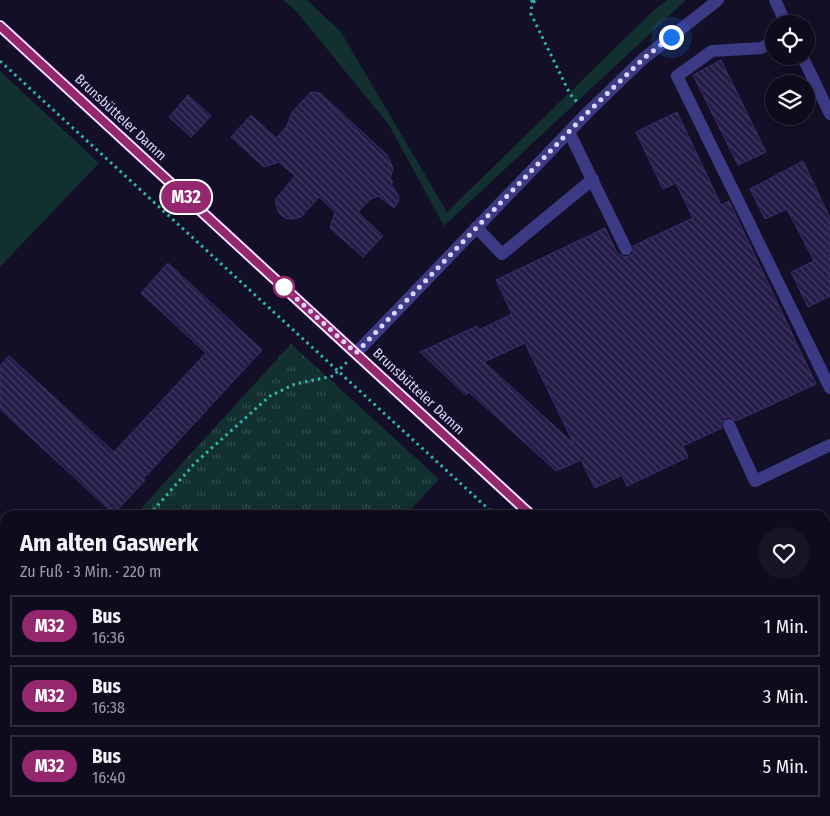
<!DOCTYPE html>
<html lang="de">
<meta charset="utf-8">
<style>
body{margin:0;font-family:"Fira Sans Condensed",sans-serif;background:#171425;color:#f1f3f6;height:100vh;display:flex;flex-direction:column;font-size:19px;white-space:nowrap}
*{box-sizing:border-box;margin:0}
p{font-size:16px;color:#9b9ba3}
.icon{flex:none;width:28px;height:28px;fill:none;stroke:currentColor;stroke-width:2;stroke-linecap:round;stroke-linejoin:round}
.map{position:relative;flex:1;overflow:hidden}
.panel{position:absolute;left:0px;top:510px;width:830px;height:306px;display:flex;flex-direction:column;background:#0e0b1c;border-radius:15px 15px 0 0;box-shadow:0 2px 12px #0003,0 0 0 1px #2e2b3b}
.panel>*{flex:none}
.badge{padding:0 10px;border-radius:16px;font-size:18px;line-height:32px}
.fabs{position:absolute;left:765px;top:15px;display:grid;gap:10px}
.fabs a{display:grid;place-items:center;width:50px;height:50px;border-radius:50%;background:#0e0b1c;box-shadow:0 2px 12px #0003,0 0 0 1px #2e2b3b;font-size:25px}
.you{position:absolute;width:25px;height:25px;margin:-12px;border:4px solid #fff;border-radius:50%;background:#1a73e8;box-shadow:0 0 0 8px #1a73e833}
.map>.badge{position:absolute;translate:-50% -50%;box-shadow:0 0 0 2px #fff}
.round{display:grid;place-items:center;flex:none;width:52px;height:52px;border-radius:26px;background:#171425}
.summary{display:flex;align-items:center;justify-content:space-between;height:85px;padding:0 20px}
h1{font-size:24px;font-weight:700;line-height:38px}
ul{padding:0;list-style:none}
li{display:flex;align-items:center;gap:15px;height:62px;margin:0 10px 8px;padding:0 10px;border:2px solid #2e2b3b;border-radius:0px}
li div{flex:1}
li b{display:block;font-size:19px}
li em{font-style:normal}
li .badge{min-width:55px;font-weight:700;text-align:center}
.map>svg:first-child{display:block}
</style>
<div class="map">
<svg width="830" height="816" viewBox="0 0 830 816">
<defs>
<pattern id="park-tufts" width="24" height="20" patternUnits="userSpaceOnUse" patternTransform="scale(1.25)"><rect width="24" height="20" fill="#12302f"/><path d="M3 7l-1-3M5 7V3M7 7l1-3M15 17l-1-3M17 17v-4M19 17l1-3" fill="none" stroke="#344d4e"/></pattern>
<pattern id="building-back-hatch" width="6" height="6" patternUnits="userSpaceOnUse" patternTransform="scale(1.25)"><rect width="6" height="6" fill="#241b47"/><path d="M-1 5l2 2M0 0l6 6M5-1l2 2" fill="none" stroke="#433b63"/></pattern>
</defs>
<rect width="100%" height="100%" fill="#130f26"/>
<path fill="#12302f" d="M283 0H307L341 32 447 212 653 11 667 0H686L444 226 389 125 296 11Z
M0 71 99 163 0 267Z
M0 517 5 522V575L0 581Z"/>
<path fill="url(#park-tufts)" d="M291 344 439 479 406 515H135Z
M506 811H770L773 816H503Z"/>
<path fill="url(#building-back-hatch)" stroke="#3b2d73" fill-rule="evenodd" d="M721 60 766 152 738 165 693 75Z
M311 92 320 93 387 155 393 168 390 179 393 182 391 184 398 195 399 200 394 208 378 196 369 200 358 212 383 236 363 257 330 228 335 212 319 197 301 217 293 219 285 218 279 213 276 205V199L295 176 279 162 264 167 231 137 251 115 276 138 287 126 292 112Z
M188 95 211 116 191 137 169 117Z
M677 112 721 205 729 201 816 384 736 421 730 417 725 418 721 424 722 428 683 446 688 457 627 486 622 475 595 488 581 460 556 471 469 392 466 395 420 352 477 326 479 330 512 314 496 280 605 228 617 253 625 257 629 256 633 253V246L693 218 676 183 663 189 636 132ZM525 343 574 444 484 362Z
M803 161 830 218V296L808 307 791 272 814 261 787 209 765 219 750 189Z
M168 263 262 350 143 479 145 480 114 514 0 409V366L9 356 114 452 206 353 141 293Z"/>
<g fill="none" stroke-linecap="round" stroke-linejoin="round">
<path stroke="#2fb8b0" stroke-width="3" stroke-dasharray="2.5 4" stroke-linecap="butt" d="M532 0 531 14 570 94 578 103
M533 2 538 0
M0 61 495 515
M149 515 195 463 270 396 295 384 333 376 347 362
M0 615 5 611
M523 811 526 816
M609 811 611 816
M779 811 781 816
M249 816 254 811
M487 816 499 811"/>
<path stroke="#3d3a85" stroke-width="12" d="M775 0 786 24
M774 41 761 48 712 51 677 76 830 388
M802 56 830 114
M569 132 626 249
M476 227 502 254 593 179
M356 353 587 113 644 58 718 0
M729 425 755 481 830 445
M0 807 5 802
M274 811 276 816"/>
<path stroke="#c25bff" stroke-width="12" d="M0 26 531 515
M805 811 807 816"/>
</g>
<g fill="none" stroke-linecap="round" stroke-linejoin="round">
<defs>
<path id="line" d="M0 26 531 515"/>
</defs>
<use href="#line" stroke="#fff" stroke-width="11"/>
<use href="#line" stroke="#95276e" stroke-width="8"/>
<path stroke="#d9d4ff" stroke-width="5" stroke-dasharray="0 9" d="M284 287 356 353 587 113 644 58 671 37"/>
</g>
<circle fill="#fff" stroke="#95276e" stroke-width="2.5" cx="284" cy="287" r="10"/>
<g text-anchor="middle" stroke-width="4" stroke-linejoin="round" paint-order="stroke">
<g font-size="14" fill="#d9d4ff" stroke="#130f26">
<text transform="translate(121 117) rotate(43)" y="5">Brunsbütteler Damm</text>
<text transform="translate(419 391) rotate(43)" y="5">Brunsbütteler Damm</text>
</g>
</g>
</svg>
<div class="fabs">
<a><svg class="icon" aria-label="locate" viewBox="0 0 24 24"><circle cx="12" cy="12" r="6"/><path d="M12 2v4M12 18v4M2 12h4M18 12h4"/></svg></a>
<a><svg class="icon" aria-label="layers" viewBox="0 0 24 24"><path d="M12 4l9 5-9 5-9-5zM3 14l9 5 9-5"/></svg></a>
</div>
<div class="you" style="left:671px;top:37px"></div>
<b class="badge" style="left:186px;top:197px;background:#95276e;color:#fff">M32</b>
<section class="panel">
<div class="summary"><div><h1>Am alten Gaswerk</h1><p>Zu Fuß · 3 Min. · 220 m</p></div><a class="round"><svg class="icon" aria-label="heart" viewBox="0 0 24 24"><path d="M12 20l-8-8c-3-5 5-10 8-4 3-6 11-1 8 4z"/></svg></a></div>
<ul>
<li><span class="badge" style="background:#95276e;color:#fff">M32</span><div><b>Bus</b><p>16:36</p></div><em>1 Min.</em></li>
<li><span class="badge" style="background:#95276e;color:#fff">M32</span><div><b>Bus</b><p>16:38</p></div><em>3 Min.</em></li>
<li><span class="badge" style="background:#95276e;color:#fff">M32</span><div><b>Bus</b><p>16:40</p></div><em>5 Min.</em></li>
</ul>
</section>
</div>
